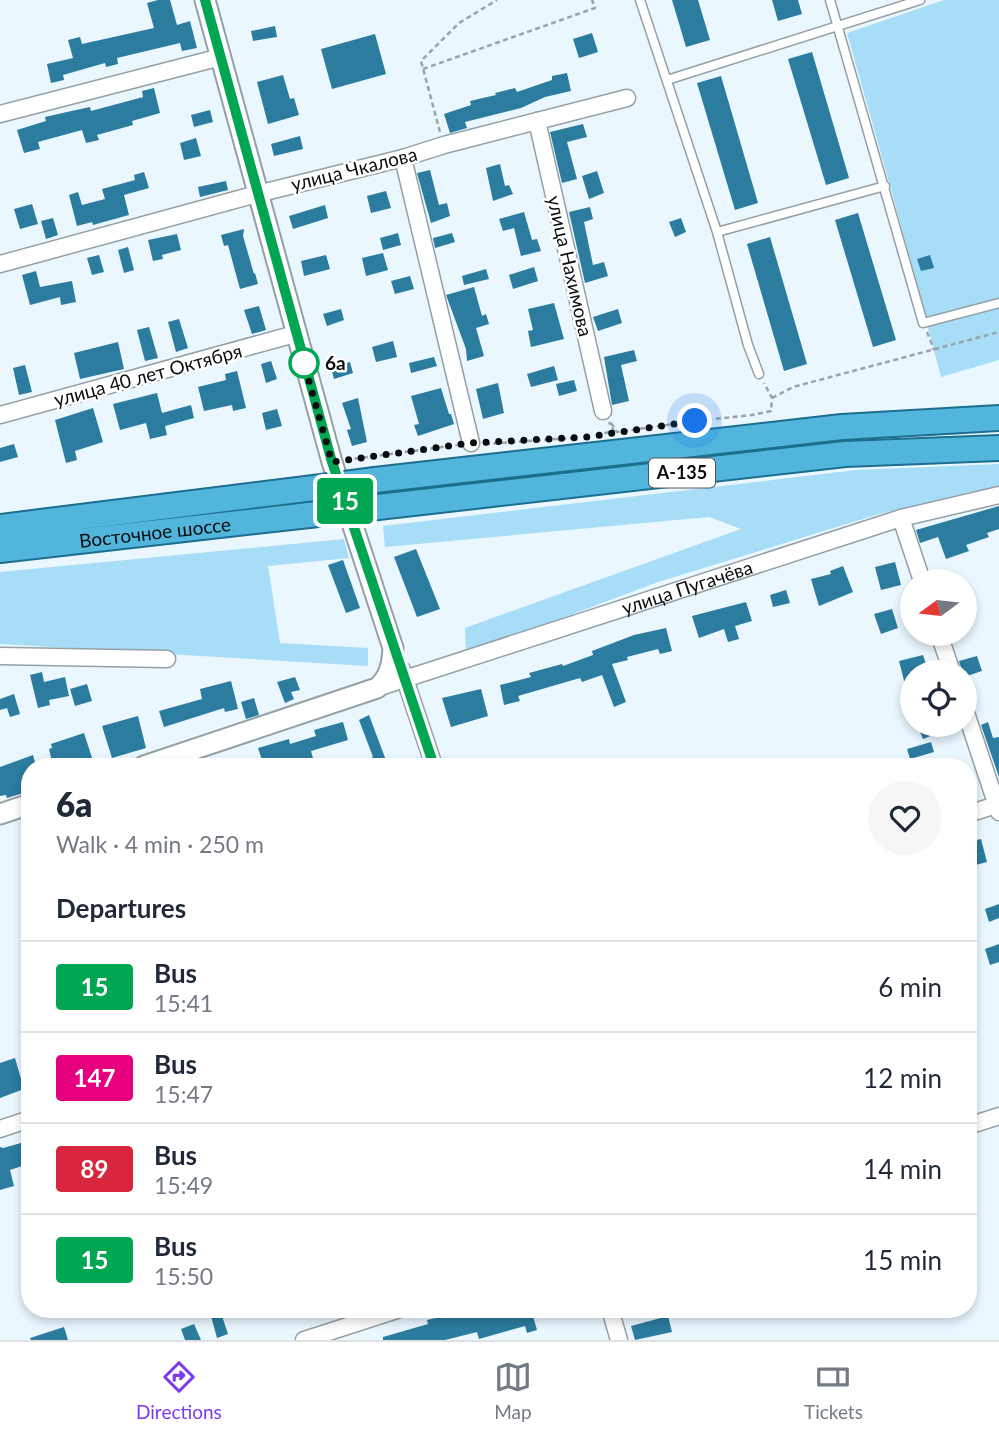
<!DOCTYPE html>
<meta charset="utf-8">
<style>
body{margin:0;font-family:Lato,sans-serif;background:#f6f6f7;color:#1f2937;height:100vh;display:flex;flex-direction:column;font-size:26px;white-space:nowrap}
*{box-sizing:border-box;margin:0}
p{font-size:23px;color:#747a83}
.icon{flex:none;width:38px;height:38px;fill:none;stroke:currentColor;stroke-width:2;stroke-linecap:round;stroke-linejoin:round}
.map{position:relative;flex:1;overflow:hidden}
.details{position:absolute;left:21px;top:758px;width:956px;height:560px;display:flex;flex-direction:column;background:#fff;border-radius:28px;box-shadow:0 4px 10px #0003}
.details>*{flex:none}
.badge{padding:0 14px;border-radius:5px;font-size:24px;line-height:46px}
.needle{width:46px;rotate:255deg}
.tools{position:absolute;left:900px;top:569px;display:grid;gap:14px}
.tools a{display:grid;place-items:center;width:77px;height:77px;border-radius:50%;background:#fff;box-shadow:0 4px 10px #0003;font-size:35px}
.you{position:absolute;width:35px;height:35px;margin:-18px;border:5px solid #fff;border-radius:50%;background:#1a73e8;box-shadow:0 0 0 10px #1a73e833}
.map>.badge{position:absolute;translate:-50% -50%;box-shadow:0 0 0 4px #fff}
h2{padding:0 35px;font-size:26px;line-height:63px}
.round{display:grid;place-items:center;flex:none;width:74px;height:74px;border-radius:37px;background:#f6f6f7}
.headline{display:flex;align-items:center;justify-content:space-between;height:119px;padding:0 35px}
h1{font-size:33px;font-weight:800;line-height:52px}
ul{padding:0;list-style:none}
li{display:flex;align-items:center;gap:21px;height:91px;padding:0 35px;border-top:2px solid #e0e1e3}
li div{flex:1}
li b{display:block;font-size:26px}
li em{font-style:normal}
li .badge{min-width:77px;font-weight:700;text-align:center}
.tab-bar{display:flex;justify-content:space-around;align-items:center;height:98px;border-top:2px solid #e0e1e3;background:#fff;font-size:19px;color:#747a83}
.tab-bar a{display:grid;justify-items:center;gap:4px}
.tab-bar .current{color:#7c3aed}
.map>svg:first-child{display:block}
</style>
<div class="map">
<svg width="999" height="1340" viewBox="0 0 999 1340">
<rect width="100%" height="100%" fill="#eaf7fe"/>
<path fill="#a7ddf7" d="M944 0H999V360L941 377 894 200 847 33Z
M999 464V488L974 491 879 514 658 582 466 654 465 628 741 529 709 517 385 547 383 526 856 470Z
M344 539 349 558 268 566 280 643 368 648V666L0 644V572Z"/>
<path fill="#2b7c9f" d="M158 0H170L177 25 190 21 197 48 182 51 180 43 117 58 118 64 106 67 105 63 63 75 64 80 51 83 47 64 73 58 68 40 80 37 82 44 154 28 147 3Z
M672 0H698L710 40 686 47Z
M772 0H798L802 14 778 21Z
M275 26 277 37 253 41 251 31Z
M592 33 598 52 579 58 573 39Z
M375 34 386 74 332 89 321 49Z
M812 52 849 178 826 185 788 59Z
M567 73 571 91 545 97 521 108 465 122 467 128 450 133 444 114 471 105 470 101 496 95 495 93 515 88 517 92 552 80V76Z
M283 75 290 99 294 98 299 115 268 124 257 82Z
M721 76 758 203 735 210 697 83Z
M154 88 160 113 132 121 133 125 97 135 99 140 86 143 82 130 38 142 40 149 24 153 17 130 46 121 45 117 67 112 90 107 91 111 143 97 142 91Z
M210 110 213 122 194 127 191 115Z
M583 124 587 137 567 142 577 179 562 183 550 132Z
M300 136 303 149 274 156 271 144Z
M196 138 201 156 184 160 180 143Z
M500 164 505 186 509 185 513 194 493 201 486 168Z
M430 170 439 205 447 203 450 216 431 223 417 173Z
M597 171 604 193 589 199 582 176Z
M144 172 149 188 124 195 129 215 93 225 92 222 77 226 69 195 78 192 82 205 105 199 102 189 135 180 134 175Z
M226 181 228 190 200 197 198 187Z
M386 191 391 208 371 213 367 196Z
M32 204 38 224 20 229 14 209Z
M325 205 328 218 293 229 289 216Z
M590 207 593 219 584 222 593 265 604 262 608 276 585 283 569 212Z
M524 212 532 240 537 239 541 251 521 256 514 228 503 231 499 219Z
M858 213 896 340 873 347 835 220Z
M53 218 58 235 46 239 41 221Z
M681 218 686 232 675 237 669 222Z
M244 229 243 236 254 274 255 273 258 284 240 289 228 245 224 246 221 235Z
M398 233 401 245 383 250 380 238Z
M452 233 455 242 435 248 433 238Z
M177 234 181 250 162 255 163 259 153 261 148 240Z
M770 237 807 364 784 371 747 244Z
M128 247 134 270 124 273 118 250Z
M383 253 388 270 366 276 362 258Z
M99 255 104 272 92 275 87 258Z
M326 255 330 269 304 276 301 261Z
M930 255 934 268 921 271 917 259Z
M534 267 538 281 513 289 509 275Z
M486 269 489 279 464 285 462 276Z
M36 271 40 287 72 281 76 302 61 305 60 297 30 305 22 275Z
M410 276 414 289 395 294 391 281Z
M474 287 482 316 486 314 489 324 476 328 484 356 467 361 466 349 446 295Z
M554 303 564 339 531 347 528 331 533 330 528 309Z
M259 306 266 330 252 334 244 310Z
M341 309 344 320 327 326 323 314Z
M618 309 622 323 598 331 593 317Z
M179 319 188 348 176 352 168 322Z
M149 327 158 358 145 361 137 330Z
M393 341 397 357 376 362 372 347Z
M118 342 124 369 80 379 74 353Z
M634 350 637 361 621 365 629 401 612 405 604 357Z
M434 357 437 366 411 373 409 363Z
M271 361 277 379 266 383 261 364Z
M350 362 353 373 334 379 331 368Z
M25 365 32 392 19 395 13 368Z
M554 366 558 380 531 387 527 374Z
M237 371 246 408 233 411 232 405 204 411 198 387 226 380 225 374Z
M574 380 577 391 559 396 556 384Z
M498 383 504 413 483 419 476 389Z
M441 388 449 414H451L454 424 418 436 414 425 419 424 411 396Z
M157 393 162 413 191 405 194 418 165 426 167 435 150 439 146 423 120 430 113 404Z
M358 398 367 442 352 446 347 430 351 429 342 403Z
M93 408 103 442 75 451 77 460 66 463 55 420Z
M277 409 282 426 266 430 262 413Z
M14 444 18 457 0 462V448Z
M999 506V529L987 533 989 537 966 545 969 551 946 559 938 537 920 543 916 530Z
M416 549 440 609 417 617 394 557Z
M343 560 360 608 346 613 328 565Z
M895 562 901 585 881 590 875 567Z
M843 566 853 592 819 606 811 579 831 574 830 571Z
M786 590 790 603 773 607 770 595Z
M746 602 752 621 735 626 739 639 728 642 724 629 699 638 692 616Z
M892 609 898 628 881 634 874 614Z
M666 628 672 651 660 654 658 649 627 657 628 660 612 664 626 702 614 707 602 675 582 682 580 678 518 696 520 701 504 705 500 685 531 677 529 673 562 664 563 666 593 655 592 651 634 635Z
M923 655 927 667 912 671V696H908L899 661Z
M977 656 982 671 964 677 959 661Z
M42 672 44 682 65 677 69 696 49 700 50 705 38 708 30 675Z
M295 677 300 690 291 692 294 699 285 703 277 682Z
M231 681 238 709 225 712 224 708 164 727 159 711 202 699 200 689Z
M87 684 92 701 75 706 70 689Z
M481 689 488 716 451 727 442 698Z
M14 694 20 714 10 717 7 708 0 710V699Z
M254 698 259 715 246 719 241 702Z
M369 715 387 763 388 766H373L370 759 373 757 359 720Z
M138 716 146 748 112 758 102 726Z
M343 722 348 740 311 751 315 766H286L284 760 264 766 258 748 289 739 290 744 316 736 314 730Z
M988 722 993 738 999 737V777L981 725Z
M917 724H958V725L923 739Z
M84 733 94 764 85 766H53L49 749 52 748 51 744Z
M931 742 934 752 910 759 907 749Z
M33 755 36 766H30V791L7 798 6 795 0 796V767Z
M981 839 987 862 968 867V842Z
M999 904V918L989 922 985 909Z
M999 944V962L990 965 985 949Z
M15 1058 24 1089 0 1098V1063Z
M21 1143 28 1164 10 1170 14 1186 0 1190V1147L3 1148Z
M476 1309H531L537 1330 527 1333 525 1326 479 1339 477 1332 445 1340H383V1337L428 1324 427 1320Z
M221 1313 228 1334 217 1338 211 1316Z
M668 1316 672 1332 635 1340 631 1326Z
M194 1324 201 1340H185L181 1329Z
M64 1327 68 1340H31L30 1338Z"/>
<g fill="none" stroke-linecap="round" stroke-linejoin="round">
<defs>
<path id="service" d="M640 0 717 232 748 345 759 374
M830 0 923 323 999 303
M667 80 920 0
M717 232 885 186"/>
<g id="minor">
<path d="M0 114 221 57"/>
<path d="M537 121 603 411"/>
<path d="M403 158 471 443"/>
<path d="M0 264 257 194 403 158 444 145 627 98"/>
<path d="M0 415 295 334"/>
<path d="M901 518 922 581"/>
<path d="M939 634 952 672"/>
<path d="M0 656 167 659"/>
<path d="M402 670 434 766"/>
<path id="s1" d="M377 688 901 518 999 495"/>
<path d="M964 707 999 812"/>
<path d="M968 814 999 804"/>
<path d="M968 1126 999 1116"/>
<path d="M0 1129 30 1119"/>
<path d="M610 1309 619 1340"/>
<path d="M304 1340 400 1309"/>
</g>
<path id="tertiary" d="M144 766 377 688C390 677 392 664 393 648L332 462 205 0
M0 814 30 804"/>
<g id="trunk">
<path d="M375 480 842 427 999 418"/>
<path d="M378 507 845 454 999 448"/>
<path d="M0 527 306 489"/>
<path id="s2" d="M0 550 309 515"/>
</g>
</defs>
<use href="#service" stroke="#94a0a6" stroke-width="11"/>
<use href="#minor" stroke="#94a0a6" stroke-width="19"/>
<use href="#tertiary" stroke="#94a0a6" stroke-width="23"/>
<use href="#trunk" stroke="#1c6e8f" stroke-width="28"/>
<path stroke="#99a3a8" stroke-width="2.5" stroke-dasharray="5 3.5" stroke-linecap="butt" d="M423 69 595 8 592 0
M440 132 421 61 459 23 497 0
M927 332 934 350
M772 398 793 387 999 332
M611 423 617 432 695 421 752 415 771 411 772 398 764 383
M596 435 614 431 609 422
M485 444 572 438
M346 460 457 445"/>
<use href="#service" stroke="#fff" stroke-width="8"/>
<use href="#minor" stroke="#fff" stroke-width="16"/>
<use href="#tertiary" stroke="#fff" stroke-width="19"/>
<use href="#trunk" stroke="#52b6dc" stroke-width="24"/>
<defs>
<path id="trunk-bridge" d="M306 489 375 480
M309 515 378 507"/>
</defs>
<use href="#trunk-bridge" stroke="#1c6e8f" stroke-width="28" stroke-linecap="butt"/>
<use href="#trunk-bridge" stroke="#52b6dc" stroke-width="24"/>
</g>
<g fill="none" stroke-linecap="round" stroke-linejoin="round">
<defs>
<path id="line" d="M205 0 332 462 434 766"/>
</defs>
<use href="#line" stroke="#fff" stroke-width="16"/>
<use href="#line" stroke="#00a651" stroke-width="10"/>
<path stroke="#090d0f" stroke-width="7" stroke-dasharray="0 12.6" d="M304 363 303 360 332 462 471 443 587 437 695 421"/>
</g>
<circle fill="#fff" stroke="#00a651" stroke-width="3.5" cx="304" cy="363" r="14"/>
<g text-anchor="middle" stroke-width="5" stroke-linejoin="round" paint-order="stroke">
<rect fill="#fff" stroke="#535657" stroke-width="2" x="649" y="458.5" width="66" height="29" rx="5"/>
<g font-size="18" font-weight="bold" fill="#090d0f">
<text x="682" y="479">А-135</text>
</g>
<g font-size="19" fill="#090d0f" stroke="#fff">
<text transform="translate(354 169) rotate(-14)" y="7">улица Чкалова</text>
<text transform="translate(570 266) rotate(77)" y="7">улица Нахимова</text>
<text transform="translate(148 375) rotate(-15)" y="7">улица 40 лет Октября</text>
<text dy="7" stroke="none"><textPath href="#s2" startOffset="156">Восточное шоссе</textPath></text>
<text dy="7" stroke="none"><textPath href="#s1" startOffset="326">улица Пугачёва</textPath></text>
</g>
<g font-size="19" font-weight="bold" fill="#090d0f" stroke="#fff" text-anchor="start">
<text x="325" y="370">6а</text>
</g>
</g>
</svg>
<div class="tools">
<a><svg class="needle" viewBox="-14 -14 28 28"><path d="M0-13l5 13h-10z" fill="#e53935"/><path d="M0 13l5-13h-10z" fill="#747a83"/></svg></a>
<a><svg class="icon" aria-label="locate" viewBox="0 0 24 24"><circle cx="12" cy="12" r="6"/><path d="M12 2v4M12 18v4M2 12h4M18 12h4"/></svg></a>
</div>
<div class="you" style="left:695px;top:421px"></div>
<b class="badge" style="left:345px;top:501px;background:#00a651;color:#fff">15</b>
<section class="details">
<div class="headline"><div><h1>6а</h1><p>Walk · 4 min · 250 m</p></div><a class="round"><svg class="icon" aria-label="heart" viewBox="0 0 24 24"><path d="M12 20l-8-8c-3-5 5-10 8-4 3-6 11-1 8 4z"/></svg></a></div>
<h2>Departures</h2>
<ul>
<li><span class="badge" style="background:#00a651;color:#fff">15</span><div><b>Bus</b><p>15:41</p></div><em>6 min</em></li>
<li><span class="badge" style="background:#e6007e;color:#fff">147</span><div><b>Bus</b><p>15:47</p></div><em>12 min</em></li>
<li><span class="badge" style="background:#d7263d;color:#fff">89</span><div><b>Bus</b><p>15:49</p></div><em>14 min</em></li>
<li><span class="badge" style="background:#00a651;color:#fff">15</span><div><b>Bus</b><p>15:50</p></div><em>15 min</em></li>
</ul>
</section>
</div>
<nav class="tab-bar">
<a class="current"><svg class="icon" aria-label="directions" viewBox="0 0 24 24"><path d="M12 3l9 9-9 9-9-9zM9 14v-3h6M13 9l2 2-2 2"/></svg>Directions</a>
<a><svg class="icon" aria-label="map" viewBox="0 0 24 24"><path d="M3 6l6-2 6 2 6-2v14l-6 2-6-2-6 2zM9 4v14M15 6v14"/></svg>Map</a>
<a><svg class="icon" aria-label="tickets" viewBox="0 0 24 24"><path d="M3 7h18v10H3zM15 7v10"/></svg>Tickets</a>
</nav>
